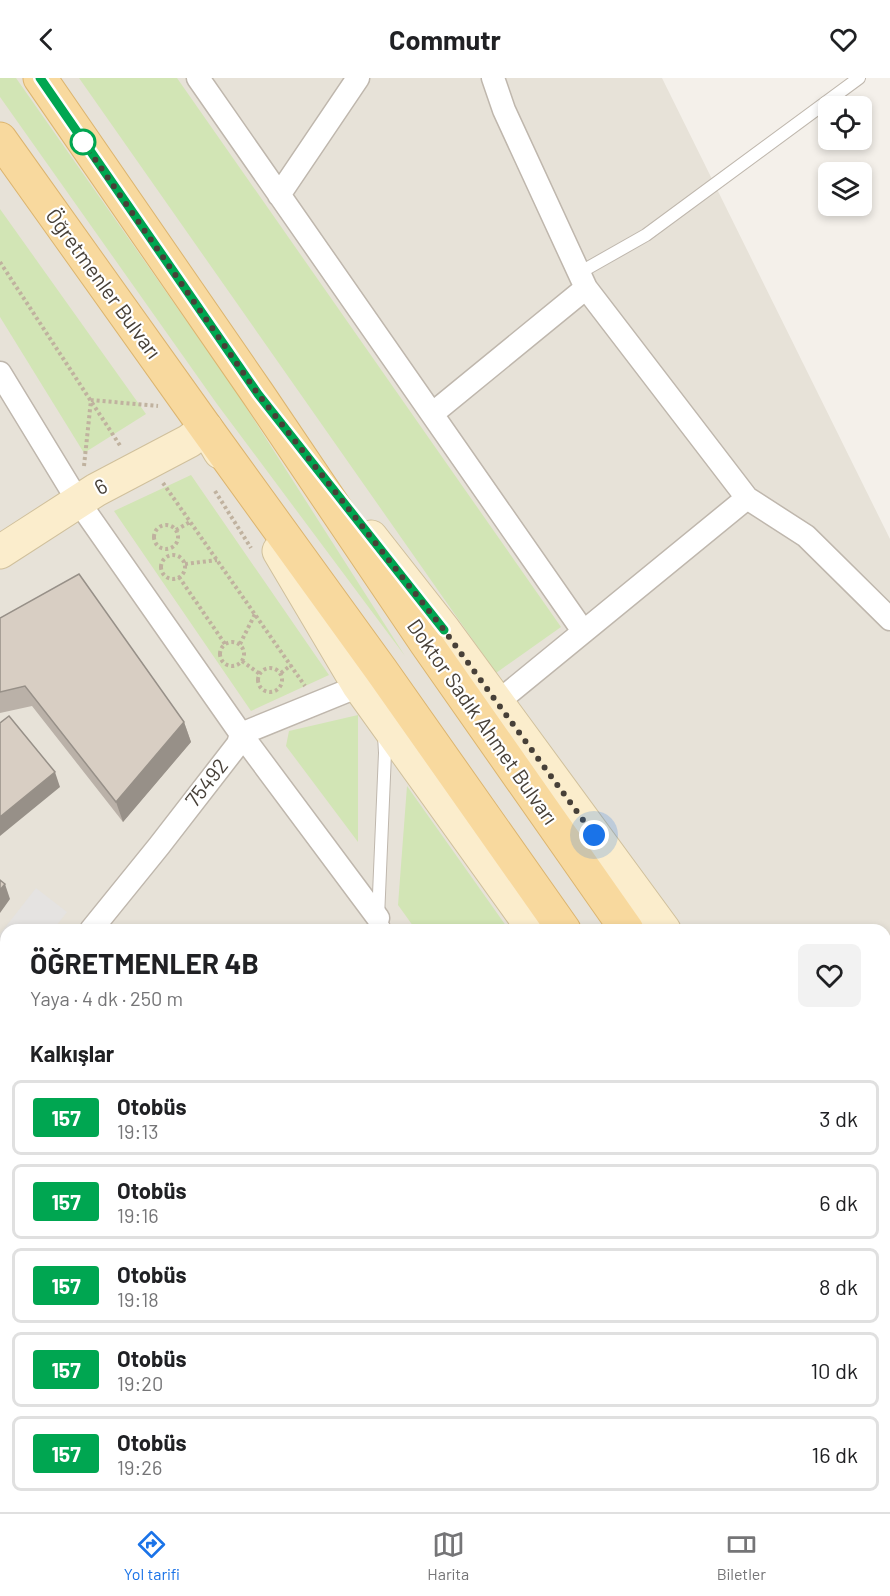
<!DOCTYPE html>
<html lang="tr">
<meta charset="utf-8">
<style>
body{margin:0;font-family:Barlow,sans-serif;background:#f2f2f2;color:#202124;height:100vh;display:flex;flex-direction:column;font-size:22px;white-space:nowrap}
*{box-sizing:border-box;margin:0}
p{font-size:20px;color:#757577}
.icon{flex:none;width:33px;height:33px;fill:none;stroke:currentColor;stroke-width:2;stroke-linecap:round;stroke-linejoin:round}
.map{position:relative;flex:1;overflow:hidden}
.sheet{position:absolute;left:0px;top:846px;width:891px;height:588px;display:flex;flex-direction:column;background:#fff;border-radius:18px 18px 0 0;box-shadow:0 3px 9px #0003}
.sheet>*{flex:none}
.badge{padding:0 12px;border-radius:4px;font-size:21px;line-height:39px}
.buttons{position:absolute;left:818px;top:18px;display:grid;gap:12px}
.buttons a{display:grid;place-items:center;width:54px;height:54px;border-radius:9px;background:#fff;box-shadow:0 3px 9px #0003;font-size:30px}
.you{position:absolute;width:30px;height:30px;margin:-15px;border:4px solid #fff;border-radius:50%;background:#1a73e8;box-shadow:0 0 0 9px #1a73e833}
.map>.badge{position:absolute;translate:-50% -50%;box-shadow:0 0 0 3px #fff}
h2{padding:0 30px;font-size:22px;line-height:54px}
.round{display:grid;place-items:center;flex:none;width:63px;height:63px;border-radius:9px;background:#f2f2f2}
.head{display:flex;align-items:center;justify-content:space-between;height:102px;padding:0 30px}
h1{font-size:28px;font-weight:700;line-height:45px}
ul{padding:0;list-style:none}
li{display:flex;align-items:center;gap:18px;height:75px;margin:0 12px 9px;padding:0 18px;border:3px solid #e0e0e0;border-radius:9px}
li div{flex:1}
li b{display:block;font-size:22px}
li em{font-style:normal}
li .badge{min-width:66px;font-weight:700;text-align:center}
header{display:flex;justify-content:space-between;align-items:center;height:78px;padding:0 30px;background:#fff;font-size:27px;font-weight:700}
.tabs{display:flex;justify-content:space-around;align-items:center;height:84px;border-top:2px solid #e0e0e0;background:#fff;font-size:16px;color:#757577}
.tabs a{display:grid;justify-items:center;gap:3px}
.tabs .current{color:#1a73e8}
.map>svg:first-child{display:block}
</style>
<header><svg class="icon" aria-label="back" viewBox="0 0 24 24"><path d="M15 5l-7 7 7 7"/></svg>Commutr<svg class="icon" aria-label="heart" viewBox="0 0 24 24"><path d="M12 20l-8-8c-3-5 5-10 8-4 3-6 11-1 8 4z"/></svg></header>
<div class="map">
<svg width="890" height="1434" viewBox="0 0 890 1434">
<rect width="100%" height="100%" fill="#f4f0ea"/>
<path fill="#e7e2d8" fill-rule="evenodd" d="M0 0H662L890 461V1434H0ZM6 852H885V1428H6Z"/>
<path fill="#d2e5b5" d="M0 0H16L235 312 405 578 217 326 0 19Z
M79 0H177L561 549 496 595Z
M0 131 146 336 84 375 0 239Z
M191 397 329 597 251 633 114 433Z
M358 637V764L286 668 289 653Z
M407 708 509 852H416L398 827Z
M0 1111 6 1116V1217L0 1212Z"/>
<path fill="#e5e3e1" d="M36 810 67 834 53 852H6V911L0 919V856Z"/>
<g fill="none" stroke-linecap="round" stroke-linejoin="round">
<defs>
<path id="lane" d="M579 195 646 157 859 0
M384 657 385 675 378 840 386 852"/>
<path id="street" d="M198 0 583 553
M493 0 504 32 586 210 747 420 806 458 890 541
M279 117 358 0
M0 295 78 423 241 656 378 840
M432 336 586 210
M496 624 505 618 747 420
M91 852 159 768 238 666 241 656 359 608
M0 966 6 958
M0 1092 6 1097
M0 1233 6 1238
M138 1434 145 1428"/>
<path id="secondary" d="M371 459 444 552 664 852
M279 473 359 608 534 852
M0 474 96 412 189 363 206 350 220 374
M885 1149 890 1156
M885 1258 890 1255
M885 1335 890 1341
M885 1385 890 1382
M651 1434 664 1428
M790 1434 802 1428"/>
<path id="primary" d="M40 0 258 316 426 565 627 852
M0 61 206 350 381 592 564 852
M885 1209 890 1215
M885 1288 890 1294"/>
<path id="highway" d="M885 1124 890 1127"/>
</defs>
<use href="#lane" stroke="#bfb7ad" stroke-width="14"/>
<use href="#street" stroke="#bfb7ad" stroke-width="25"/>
<use href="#secondary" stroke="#d0c09c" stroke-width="35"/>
<use href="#primary" stroke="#dcb56f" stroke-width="35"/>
<use href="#highway" stroke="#d49644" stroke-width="35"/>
<path stroke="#c0b29f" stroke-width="4" stroke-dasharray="3 3" stroke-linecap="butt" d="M0 184 121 369
M84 388 91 322 158 328
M163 405 305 608
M215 413 251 470
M154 459a12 12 0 1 1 24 0a12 12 0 1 1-24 0Z
M176 452 190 444
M161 489a12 12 0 1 1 24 0a12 12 0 1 1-24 0Z
M185 486 217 482
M179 499 225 566
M220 576a12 12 0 1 1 24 0a12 12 0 1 1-24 0Z
M240 566 255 536
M242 583 260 596
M258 602a12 12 0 1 1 24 0a12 12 0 1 1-24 0Z
M281 595 291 587"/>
<use href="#lane" stroke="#fff" stroke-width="12"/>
<use href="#street" stroke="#fff" stroke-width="22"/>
<use href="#secondary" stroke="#fbedcc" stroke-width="33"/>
<use href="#primary" stroke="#f8d99e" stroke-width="33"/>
<use href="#highway" stroke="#f5c274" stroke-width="33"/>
</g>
<path fill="#bab1a8" d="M0 540 184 644 191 664 123 744 32 628 0 635Z
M6 1002V1060L0 1054V1009Z"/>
<path fill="#979088" d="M184 644 191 664 123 744 116 724Z
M55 694 60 709 0 758V739Z
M5 806 10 821 0 835V812Z
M69 1428H90L84 1434H62Z"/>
<path fill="#d8cec3" stroke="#979088" stroke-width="1.5" d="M79 496 184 644 116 724 25 608 0 614V540Z
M9 638 55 694 0 739V645Z
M0 802 5 806 0 812Z
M6 1002V1050L0 1044V1009Z
M6 1404V1428H69L62 1434H4L0 1429V1410Z"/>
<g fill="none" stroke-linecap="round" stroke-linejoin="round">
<defs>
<path id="line" d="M40 0 258 316 444 552"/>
</defs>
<use href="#line" stroke="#fff" stroke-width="14"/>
<use href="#line" stroke="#00a651" stroke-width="9"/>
<path stroke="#474038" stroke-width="6" stroke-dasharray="0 10.8" d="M83 64 258 316 444 552 594 757"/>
</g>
<circle fill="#fff" stroke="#00a651" stroke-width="3" cx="83" cy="64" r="12"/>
<g text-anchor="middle" stroke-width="4.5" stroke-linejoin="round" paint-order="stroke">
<g font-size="21" fill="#474038" stroke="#fff">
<text transform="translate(103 206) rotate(54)" y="7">Öğretmenler Bulvarı</text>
<text transform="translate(101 409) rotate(-29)" y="7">6</text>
<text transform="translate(482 644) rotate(55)" y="7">Doktor Sadık Ahmet Bulvarı</text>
<text transform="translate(207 705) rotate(-52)" y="7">75492</text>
</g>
</g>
</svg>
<div class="buttons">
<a><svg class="icon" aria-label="locate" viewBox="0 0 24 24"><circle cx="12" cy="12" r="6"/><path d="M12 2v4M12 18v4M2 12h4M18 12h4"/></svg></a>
<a><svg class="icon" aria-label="layers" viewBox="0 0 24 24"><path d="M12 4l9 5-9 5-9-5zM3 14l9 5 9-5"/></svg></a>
</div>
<div class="you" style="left:594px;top:757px"></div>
<section class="sheet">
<div class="head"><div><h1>ÖĞRETMENLER 4B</h1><p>Yaya · 4 dk · 250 m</p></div><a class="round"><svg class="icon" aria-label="heart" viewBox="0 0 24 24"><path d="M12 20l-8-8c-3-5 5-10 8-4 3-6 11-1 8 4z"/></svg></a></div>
<h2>Kalkışlar</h2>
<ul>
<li><span class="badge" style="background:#00a651;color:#fff">157</span><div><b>Otobüs</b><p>19:13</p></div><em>3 dk</em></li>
<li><span class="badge" style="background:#00a651;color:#fff">157</span><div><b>Otobüs</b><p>19:16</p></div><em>6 dk</em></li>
<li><span class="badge" style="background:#00a651;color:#fff">157</span><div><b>Otobüs</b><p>19:18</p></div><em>8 dk</em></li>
<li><span class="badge" style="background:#00a651;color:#fff">157</span><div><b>Otobüs</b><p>19:20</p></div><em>10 dk</em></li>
<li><span class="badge" style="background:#00a651;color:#fff">157</span><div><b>Otobüs</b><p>19:26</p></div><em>16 dk</em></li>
</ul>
</section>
</div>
<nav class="tabs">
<a class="current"><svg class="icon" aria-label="directions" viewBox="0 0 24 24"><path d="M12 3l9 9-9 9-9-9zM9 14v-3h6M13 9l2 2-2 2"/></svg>Yol tarifi</a>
<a><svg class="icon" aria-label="map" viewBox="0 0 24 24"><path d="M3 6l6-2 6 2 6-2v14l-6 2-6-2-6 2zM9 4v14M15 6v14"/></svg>Harita</a>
<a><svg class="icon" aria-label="tickets" viewBox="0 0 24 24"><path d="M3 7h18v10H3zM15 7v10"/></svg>Biletler</a>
</nav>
